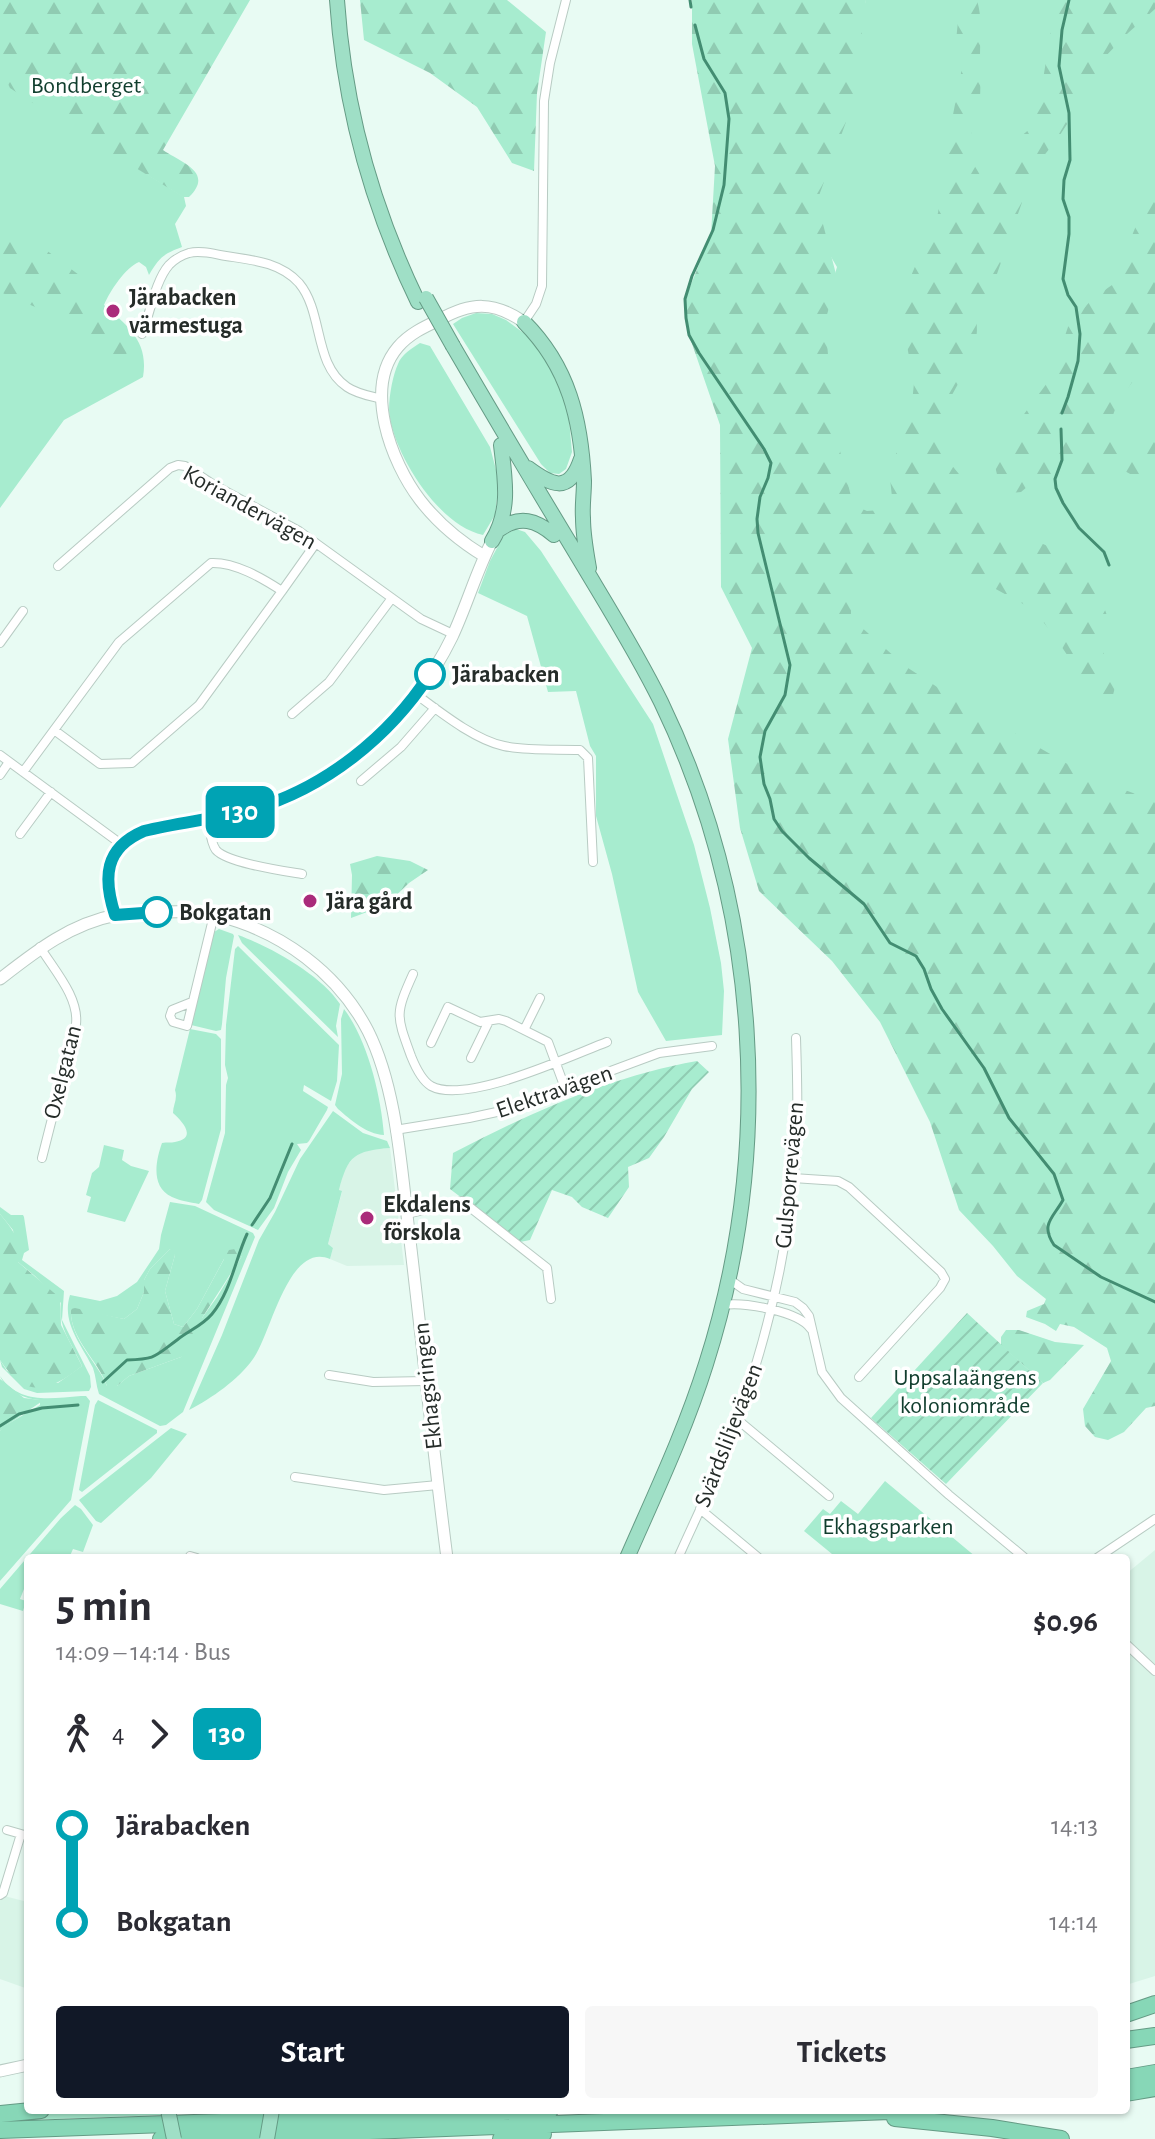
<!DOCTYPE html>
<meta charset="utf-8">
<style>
body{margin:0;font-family:"Alegreya Sans",sans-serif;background:#f7f7f7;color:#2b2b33;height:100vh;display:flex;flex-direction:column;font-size:30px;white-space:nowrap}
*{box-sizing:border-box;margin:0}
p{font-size:26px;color:#7c7c81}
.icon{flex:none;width:44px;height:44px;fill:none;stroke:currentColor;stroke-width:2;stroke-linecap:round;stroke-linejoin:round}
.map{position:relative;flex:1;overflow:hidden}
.sheet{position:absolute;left:24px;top:1554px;width:1106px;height:560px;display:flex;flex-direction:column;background:#fff;border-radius:8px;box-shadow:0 2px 6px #0004}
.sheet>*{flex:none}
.badge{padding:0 16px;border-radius:12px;font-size:28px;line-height:52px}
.map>.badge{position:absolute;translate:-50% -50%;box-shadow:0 0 0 4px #fff}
.legs{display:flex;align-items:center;gap:12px;height:88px;padding:0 32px;font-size:26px}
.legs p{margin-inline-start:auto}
.overview{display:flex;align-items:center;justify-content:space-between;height:136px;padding:0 32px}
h1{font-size:44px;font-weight:700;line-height:60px}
.button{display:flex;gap:16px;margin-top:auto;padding:16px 32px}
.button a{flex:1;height:92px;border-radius:8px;background:#111827;color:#fff;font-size:32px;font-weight:700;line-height:92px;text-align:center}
.button a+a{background:#f7f7f7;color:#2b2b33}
ul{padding:0 32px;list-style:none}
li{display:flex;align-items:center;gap:28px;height:96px;font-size:30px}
li i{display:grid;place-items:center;width:12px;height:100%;margin:0 10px;background:currentColor}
li i::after{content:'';width:20px;height:20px;margin:-10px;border:6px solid;border-radius:50%;background:#fff}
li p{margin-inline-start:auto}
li:first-child i{background:linear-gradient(#0000 50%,currentColor 0)}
li:last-child i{background:linear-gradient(currentColor 50%,#0000 0)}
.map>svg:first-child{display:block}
</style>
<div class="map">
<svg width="1155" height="2139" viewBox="0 0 1155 2139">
<defs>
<pattern id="forest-firs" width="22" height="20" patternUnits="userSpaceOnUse" patternTransform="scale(2)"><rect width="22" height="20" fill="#a7eccf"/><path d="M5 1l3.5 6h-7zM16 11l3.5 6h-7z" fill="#90cbb2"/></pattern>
<pattern id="garden-furrows" width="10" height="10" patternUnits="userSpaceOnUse" patternTransform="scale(2)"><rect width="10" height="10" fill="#a7eccf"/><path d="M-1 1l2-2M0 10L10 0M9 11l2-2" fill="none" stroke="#90cbb2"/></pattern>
</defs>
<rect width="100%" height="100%" fill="#e8fbf3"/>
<path fill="#d8f4e7" d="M390 1148 404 1265 347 1266 330 1259 333 1248 328 1244 342 1192 339 1190 344 1169 356 1155 370 1150Z
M1155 1550V1976L1126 1985V1574Z
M4 1896 28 1902V1989L0 1979V1898Z"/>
<path fill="#a7eccf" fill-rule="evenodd" d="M0 0 140 170 184 197 186 206 175 224 182 247C163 254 159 258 149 275L146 267 139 262C125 268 110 291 104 305 128 326 149 342 143 377L64 420 0 508Z
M866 0H1155V906L830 617 821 321 837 267 824 245 813 195Z
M476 313 492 314 506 320 525 334 546 359 568 408 572 452 566 469 559 474 550 473 541 464 453 324 462 318Z
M420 343 430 346 490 447 499 481 495 515 483 535C440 526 398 460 390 419 387 405 392 377 398 364 401 355 412 348 420 343Z
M516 529 525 532 541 551 653 724 694 845 710 908 721 963 724 991 722 1035 666 1041 638 992 612 874 596 816V756L590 746 576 691 548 692 527 616 478 593 490 561 504 535Z
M219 929 233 934 234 936 226 978 222 1024 221 1030 216 1031 191 1025 214 932Z
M238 935C271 947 321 975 340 1004L336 1026 338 1037 242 943Z
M238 946 339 1045 337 1081 331 1101 304 1085 303 1091 328 1107 327 1110 309 1141 307 1143 297 1144 301 1150 288 1172 274 1208 258 1230 214 1210 206 1202 225 1133 226 1085 228 1078 225 1065 226 1025 235 949Z
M344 1009C368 1041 381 1096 384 1135 366 1134 351 1120 338 1109L335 1105 342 1074 341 1019Z
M190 1029 216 1034 221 1039V1129L202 1200 199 1204C190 1202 180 1201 172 1197 150 1187 156 1160 162 1143 167 1142 171 1143 175 1142 198 1138 182 1121 173 1113 173 1105 178 1099 175 1090Z
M333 1111 363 1133 387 1141 390 1148C355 1151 348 1155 339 1190L342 1191 328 1244 333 1248 330 1259C288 1241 271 1335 253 1359 238 1380 212 1398 189 1410L222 1335 259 1240 275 1212 300 1159Z
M104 1145 124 1150 122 1160 131 1166 149 1171 125 1222 87 1212 91 1197 86 1195 92 1173 99 1167Z
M170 1202 195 1206 253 1233 255 1237 183 1412 166 1425 160 1426 99 1394C96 1385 96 1377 93 1368 82 1345 61 1323 70 1295L100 1301 117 1296 137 1282 159 1249 161 1235ZM170 1249 175 1255 165 1291 174 1324 183 1327 197 1309 224 1259 242 1256 217 1297 202 1318 181 1357 129 1376 117 1386H107C97 1361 69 1338 71 1309L124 1319 137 1309 144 1292V1280L150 1269Z
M0 1207 11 1215H23L24 1217 29 1250 24 1253 22 1260 64 1291 62 1320 90 1376 91 1387 89 1391 37 1393 24 1389 2 1367 0 1360 7 1371 58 1383 82 1366C72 1343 58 1329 61 1303L35 1276 18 1262 13 1230 0 1214Z
M0 1376C20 1405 51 1398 81 1396H86L90 1401 71 1500 0 1581V1431L3 1427 40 1405V1400C25 1399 6 1391 0 1376Z
M98 1400 157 1430V1433L82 1492 79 1490 95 1405Z
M171 1428 187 1434 151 1478 101 1523 96 1521 79 1500Z
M885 1481 976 1557 830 1558 832 1554 804 1531 823 1509 830 1514 841 1501 858 1514Z
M75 1505 81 1509 93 1525 83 1552 73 1549 69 1558H28V1579L20 1599 26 1601 23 1611 0 1604V1589L61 1518Z
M85 2110H160L161 2115 0 2121V2118Z"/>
<path fill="url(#forest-firs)" d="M0 0H250L163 150C180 162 215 172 189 197H183L66 125 10 88 0 67Z
M360 0H507L546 32 537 93 534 171 512 163 477 107 430 73 364 40Z
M692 0H866L853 103 817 201 837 278 825 322 835 430 853 505 867 511 880 510 887 514 892 497 889 469 910 423 914 383 905 335 904 305 911 276 938 213 946 151 962 68 956 41 958 21 949 0H977C983 23 980 34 980 56 980 95 984 112 964 148L980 175 992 180 1001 174 1019 138 1032 127 1039 104 1056 0H1155V9L1128 33 1100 62 1086 95 1058 138 1034 168 991 291C985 300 978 307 977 318 976 325 978 331 976 337 970 363 957 389 942 410L945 424 942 436 945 457 968 485V502L975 520 996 533 1022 535 1050 547 1070 561 1097 588 1109 621 1102 644 1107 672 1115 687 1112 699 1105 703 1097 699 1055 637 1034 610 934 555 906 554 881 559 864 567 860 580 851 594V618L905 666 957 700 1090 777 1133 793 1147 801 1155 799V1406L1146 1408 1124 1432 1108 1440 1095 1437 1085 1426 1083 1409 1111 1361 1107 1348 1074 1327 1060 1324 1056 1331 1045 1324 1026 1317 1027 1311 1044 1304 1046 1299 1017 1276 993 1246 959 1210 930 1122 880 1022 832 961 759 891 740 828 728 739 752 648 721 587 720 425 689 335 685 299 711 235 715 166 692 44Z
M1155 180V352C1144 372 1087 424 1124 441L1155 428V478L1141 480 1123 470 1104 484 1072 473 1040 476 1021 492 1012 493 1000 487 995 466 1016 425 1050 379 1068 327 1092 299 1112 285 1122 273 1126 250Z
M0 215 79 275 99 322 115 334 127 351 126 358 113 364 47 312 0 292Z
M377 856 410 861 428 870 409 883 386 905 351 918 352 875 350 864Z
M0 1214C12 1229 23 1241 18 1262L60 1298 61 1325 82 1366C49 1392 26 1400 0 1360Z
M170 1249 174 1250 175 1255 165 1291 174 1324 183 1327 197 1309 229 1250 235 1249 240 1251 242 1256 202 1318 208 1330 204 1343 181 1357 129 1376 117 1386H107C98 1360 69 1338 71 1309L75 1308 124 1319 137 1309 144 1292V1280L150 1269Z
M1006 1330H1019L1055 1342 1084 1345 1050 1380 1043 1383 1001 1345V1337Z
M0 1379 24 1398 40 1400 41 1402 4 1427 0 1431Z"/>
<path fill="url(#garden-furrows)" d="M697 1061 709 1072 692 1089 664 1137 649 1158 628 1167 629 1187 608 1218 582 1207 572 1197 552 1190 530 1240 520 1242 450 1189 453 1153C530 1113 611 1076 697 1061Z
M967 1313 1043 1383 946 1484 871 1418Z"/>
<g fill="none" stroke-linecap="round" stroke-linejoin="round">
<path stroke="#438d72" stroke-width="3" d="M690 0 691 7
M695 25 704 59 725 93 729 119 724 185 713 230 692 276 685 299 686 318 689 335 699 353 764 449 771 463 768 478 760 497 757 519 758 533 790 665 785 695 765 731 760 757 764 784 770 799 774 819 782 831 809 858 864 904 890 943 916 956 924 969 931 989 942 1009 984 1068 1009 1118 1054 1174 1063 1200C1053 1218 1040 1224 1054 1245L1101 1277 1155 1302
M1062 413 1068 397 1078 361 1080 334 1076 307 1068 295 1063 279 1069 234V217L1063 199 1064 180 1070 160 1069 113 1059 66 1062 30 1069 0
M1061 429 1062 460 1055 479 1056 488 1063 503 1079 528 1104 552 1109 565
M252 1225 270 1198 292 1144
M103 1382 127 1360C156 1359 154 1357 177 1340 188 1331 202 1326 212 1314 231 1291 235 1260 247 1234
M0 1426 19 1414 42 1408 78 1405"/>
<defs>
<path id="minor" d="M524 322 536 304 542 286 544 101 550 63 566 0
M142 334C150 314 155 281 169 265 174 260 182 255 189 253 201 250 214 254 226 256 252 260 280 262 299 283 324 313 313 364 347 387 357 394 370 396 382 399
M58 566 170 468 178 465 185 466 214 485 299 531 421 619 453 634
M282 591 316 543
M0 643 23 611
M417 695C440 712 475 740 504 746 528 751 556 749 580 750L588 758 593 862
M292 714 329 682 392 598
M0 755 121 844
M23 772 119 642 211 563C235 562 262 578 282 591L199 705 132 763 100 764 54 730
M0 775 9 762
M361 781 401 747 435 708
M208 819C210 828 210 842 216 850 227 863 284 871 302 874
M20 834 51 792
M40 947C54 970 79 997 76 1024L42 1158
M413 974C395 1014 396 1015 411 1056 415 1066 421 1080 431 1086 466 1105 570 1056 607 1042
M192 1002 172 1010 170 1016 173 1022 187 1026 212 923 213 915
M524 1030 540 998
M431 1043 448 1007 480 1022 499 1019 506 1021 548 1042 565 1088
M471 1058 489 1021
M395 1130 469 1118 506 1110 659 1053 712 1046
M793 1178 838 1181 849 1187 941 1272 945 1279 940 1288 859 1377
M407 1214 462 1201 547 1268 551 1299
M729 1279 743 1289 795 1302 803 1308 809 1316 822 1372 841 1398 949 1495 1025 1558
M723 1305C744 1302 799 1311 811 1329
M329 1375 373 1382 426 1381
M738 1420 829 1496
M295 1477 384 1490 438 1485
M700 1509 759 1558
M190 1556 197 1558
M678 1558C699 1511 722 1465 739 1417 771 1325 793 1228 797 1130 798 1099 797 1069 796 1038
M1097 1558 1155 1519
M1126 1644 1155 1671
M7 1830 28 1836
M0 1895 3 1893 21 1834"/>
<path id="tertiary" d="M484 556C461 542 437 522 420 500 391 462 363 388 398 347 409 334 424 327 439 320 471 302 493 301 524 322
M115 915C107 891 102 860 124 842 143 826 171 826 194 822 214 818 235 814 254 808 340 782 413 717 452 637 467 605 476 572 492 541
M0 979C36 951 70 924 116 915 128 913 140 913 152 913 175 911 196 911 219 916 282 932 338 973 368 1031 397 1089 401 1168 409 1232 422 1341 433 1449 447 1558
M0 2071 28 2065"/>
<path id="trunk" d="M337 0C344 106 372 207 418 302
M524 322C569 367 581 420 584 481 584 494 582 506 583 518 583 535 586 551 589 568
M453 346C495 418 537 489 580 560 608 607 637 653 661 702 760 907 775 1148 706 1364 685 1431 655 1494 627 1558
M528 468C551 485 569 495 581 459
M500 529C520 515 536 520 554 535
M492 541C511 510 505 479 501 445"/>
<path id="motorway" d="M1126 2014 1155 2004
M1126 2040 1155 2036
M1126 2078 1155 2073
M1126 2093 1155 2088
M0 2114 41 2110
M895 2118 992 2128 1061 2139
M0 2130 550 2110
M161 2139 915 2110
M501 2139 543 2134"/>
</defs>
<use href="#minor" stroke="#b8cbc3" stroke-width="10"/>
<use href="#tertiary" stroke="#b8cbc3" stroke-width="13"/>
<use href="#trunk" stroke="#659b85" stroke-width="16"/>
<use href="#motorway" stroke="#659b85" stroke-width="18"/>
<use href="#minor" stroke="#fff" stroke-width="8"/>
<use href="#tertiary" stroke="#fff" stroke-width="11"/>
<use href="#trunk" stroke="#9fdfc6" stroke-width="14"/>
<use href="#motorway" stroke="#87d7b7" stroke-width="16"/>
<defs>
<path id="trunk-bridge" d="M426 298 453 346
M168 2110 174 2139
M267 2139 272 2110"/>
</defs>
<use href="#trunk-bridge" stroke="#659b85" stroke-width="16" stroke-linecap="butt"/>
<use href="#trunk-bridge" stroke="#9fdfc6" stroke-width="14"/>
</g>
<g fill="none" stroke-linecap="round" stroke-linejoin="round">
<defs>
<path id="line-1" d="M157 912 115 915C103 878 104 848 144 831 180 822 217 819 253 809 325 788 389 737 430 674"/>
</defs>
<use href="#line-1" stroke="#fff" stroke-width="18"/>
<use href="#line-1" stroke="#00a3b4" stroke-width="12"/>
</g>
<g fill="#aa2b7b" stroke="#fff" stroke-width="3">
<circle cx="113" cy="311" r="8"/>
<circle cx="310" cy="901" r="8"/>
<circle cx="367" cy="1218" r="8"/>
</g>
<g fill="#fff" stroke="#00a3b4" stroke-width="4">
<circle cx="430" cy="674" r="14"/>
<circle cx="157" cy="912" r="14"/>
</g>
<g text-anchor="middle" stroke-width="7" stroke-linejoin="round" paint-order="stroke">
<g font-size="24" fill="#103d2d" stroke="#fff">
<text x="86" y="93">Bondberget</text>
<text x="965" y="1385">Uppsalaängens<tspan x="965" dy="28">koloniområde</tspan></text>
<text x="888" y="1534">Ekhagsparken</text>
</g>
<g font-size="24" font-weight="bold" fill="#252c29" stroke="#fff" text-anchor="start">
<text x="129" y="305">Järabacken<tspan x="129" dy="28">värmestuga</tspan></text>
<text x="326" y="909">Jära gård</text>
<text x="383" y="1212">Ekdalens<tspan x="383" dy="28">förskola</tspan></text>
</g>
<g font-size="24" fill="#252c29" stroke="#fff">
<text transform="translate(250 507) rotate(29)" y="8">Koriandervägen</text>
<text transform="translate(62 1072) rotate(-76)" y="8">Oxelgatan</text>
<text transform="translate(554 1091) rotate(-19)" y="8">Elektravägen</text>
<text transform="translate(789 1175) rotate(-85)" y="8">Gulsporrevägen</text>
<text transform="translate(427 1386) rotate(-96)" y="8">Ekhagsringen</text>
<text transform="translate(728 1435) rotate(-69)" y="8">Svärdsliljevägen</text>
</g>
<g font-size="24" font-weight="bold" fill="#252c29" stroke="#fff" text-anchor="start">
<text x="452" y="682">Järabacken</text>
<text x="179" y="920">Bokgatan</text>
</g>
</g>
</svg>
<b class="badge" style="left:240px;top:812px;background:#00a3b4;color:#fff">130</b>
<section class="sheet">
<div class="overview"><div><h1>5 min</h1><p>14:09 – 14:14 · Bus</p></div><b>$0.96</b></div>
<div class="legs"><svg class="icon" aria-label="walk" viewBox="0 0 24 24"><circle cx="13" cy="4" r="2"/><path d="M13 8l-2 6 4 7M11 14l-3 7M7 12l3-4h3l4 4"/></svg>4<svg class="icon" aria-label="forward" viewBox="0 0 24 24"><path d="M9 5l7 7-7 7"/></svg><b class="badge" style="background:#00a3b4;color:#fff">130</b></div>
<ul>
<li><i style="color:#00a3b4"></i><b>Järabacken</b><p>14:13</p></li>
<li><i style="color:#00a3b4"></i><b>Bokgatan</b><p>14:14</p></li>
</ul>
<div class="button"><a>Start</a><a>Tickets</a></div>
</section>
</div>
